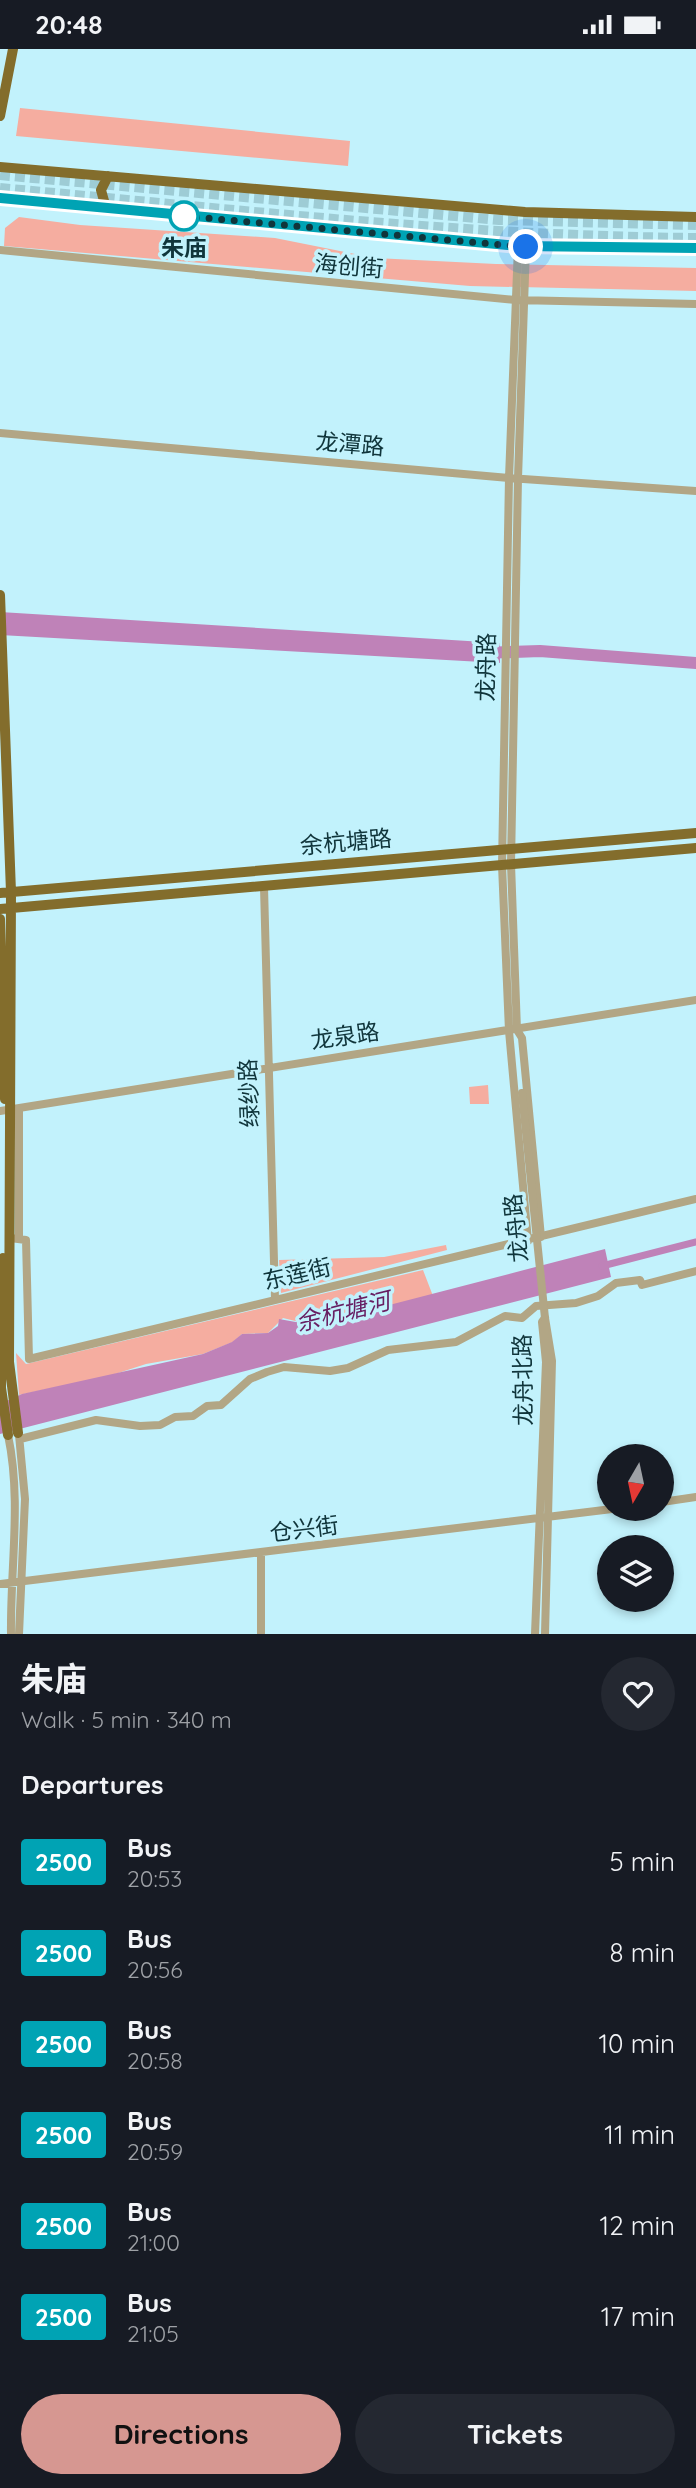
<!DOCTYPE html>
<meta charset="utf-8">
<style>
body{margin:0;font-family:Quicksand,"Noto Sans SC",sans-serif;background:#242831;color:#f1f3f6;height:100vh;display:flex;flex-direction:column;font-size:26px;white-space:nowrap}
*{box-sizing:border-box;margin:0}
p{font-size:23px;color:#9ea1a6}
.icon{flex:none;width:38px;height:38px;fill:none;stroke:currentColor;stroke-width:2;stroke-linecap:round;stroke-linejoin:round}
.map{position:relative;height:1585px;overflow:hidden}
.drawer{display:flex;flex-direction:column;background:#171b24;flex:1}
.drawer>*{flex:none}
.badge{padding:0 14px;border-radius:5px;font-size:24px;line-height:46px}
.needle{width:46px;rotate:189deg}
.tools{position:absolute;left:597px;top:1395px;display:grid;gap:14px}
.tools a{display:grid;place-items:center;width:77px;height:77px;border-radius:50%;background:#171b24;box-shadow:0 4px 10px #0003;font-size:35px}
.you{position:absolute;width:35px;height:35px;margin:-18px;border:5px solid #fff;border-radius:50%;background:#1a73e8;box-shadow:0 0 0 10px #1a73e833}
.map>.badge{position:absolute;translate:-50% -50%;box-shadow:0 0 0 4px #fff}
h2{padding:0 21px;font-size:26px;line-height:63px}
.round{display:grid;place-items:center;flex:none;width:74px;height:74px;border-radius:37px;background:#242831}
.summary{display:flex;align-items:center;justify-content:space-between;height:119px;padding:0 21px}
h1{font-size:33px;font-weight:700;line-height:52px}
.action{display:flex;gap:14px;margin-top:auto;padding:14px 21px}
.action a{flex:1;height:80px;border-radius:42px;background:#d69791;color:#111;font-size:28px;font-weight:700;line-height:80px;text-align:center}
.action a+a{background:#242831;color:#f1f3f6}
ul{padding:0;list-style:none}
li{display:flex;align-items:center;gap:21px;height:91px;padding:0 21px}
li div{flex:1}
li b{display:block;font-size:26px}
li em{font-style:normal}
li .badge{min-width:77px;font-weight:700;text-align:center}
.status{display:flex;justify-content:space-between;align-items:center;height:49px;padding:0 35px;background:#171b24;direction:ltr}
.status svg{height:19px;fill:currentColor}
.map>svg:first-child{display:block}
</style>
<div class="status"><b>20:48</b><svg viewBox="0 0 49 12"><path d="M0 12V9h3v3zM5 12V6h3v6zM10 12V3h3v9zM15 12V0h3v12zM26 1h20v11H26zM47 4h2v5h-2z"/></svg></div>
<div class="map">
<svg width="696" height="1585" viewBox="0 0 696 1585">
<rect width="100%" height="100%" fill="#c2f2fc"/>
<path fill="#f5ada0" d="M20 59 350 92 348 117 16 87Z
M19 168 80 176 275 189 375 209 496 215 696 219V242L470 237 4 197 5 179Z
M488 1036 489 1055H470L469 1038Z
M446 1196 447 1201 281 1244 279 1211 384 1208Z
M423 1221 433 1247 312 1276 283 1269 268 1284 242 1285 233 1293 203 1305 146 1315 109 1327 19 1346 16 1304 26 1315Z"/>
<path fill="#bf82b8" d="M0 563 500 594V614L0 586Z
M605 1200 611 1228 0 1385V1355L22 1345 203 1305 232 1293 242 1285 268 1284 278 1277 279 1270 312 1276Z"/>
<g fill="none" stroke-linecap="round" stroke-linejoin="round">
<path stroke="#bf82b8" stroke-width="7" d="M602 1217 696 1193"/>
<path stroke="#bf82b8" stroke-width="12" d="M483 604 540 602 696 614"/>
<path stroke="#9eccd5" stroke-width="10" stroke-dasharray="10 5" stroke-linecap="butt" d="M0 126 499 171 696 176
M0 139C232 160 463 187 696 189"/>
<path stroke="#b2a685" stroke-width="8" d="M518 197 509 429 502 816 509 982 528 1192
M526 198 518 429 511 815 517 981 522 989 541 1188
M0 201 515 251 696 255
M0 384 509 429 696 442
M264 838 275 1250
M19 1061V1190
M0 1062 696 951
M10 1189 26 1191 29 1310 696 1150
M8 1386C22 1452 10 1519 11 1585
M19 1386 25 1450 19 1585
M20 1390 96 1371 140 1377 160 1376 175 1368 193 1367 207 1357 221 1356 250 1330 267 1323 284 1318 330 1322 348 1319 388 1301 456 1293 505 1267 522 1269 536 1257 576 1254 598 1247 616 1234 640 1231 642 1236 696 1222
M662 1453 696 1448
M261 1505V1585
M0 1535 612 1460
M535 1585 546 1313 542 1273 545 1269
M545 1585 552 1312 545 1269"/>
<path stroke="#836d2c" stroke-width="10" d="M0 67 13 0
M0 118 525 163 696 168
M0 149 518 197 696 199
M106 159 101 141 108 127
M0 546 11 843 9 1313 18 1384
M0 844 696 784
M0 860 696 799
M0 870 5 1050
M3 1209 1 1339 8 1386"/>
<path stroke="#b2a685" stroke-width="8" d="M522 1044 545 1269"/>
</g>
<g fill="none" stroke-linecap="round" stroke-linejoin="round">
<defs>
<path id="line" d="M0 149 518 197 696 199"/>
</defs>
<use href="#line" stroke="#fff" stroke-width="16"/>
<use href="#line" stroke="#00a3b4" stroke-width="10"/>
<path stroke="#10353b" stroke-width="7" stroke-dasharray="0 12.6" d="M184 167 526 198"/>
</g>
<circle fill="#fff" stroke="#00a3b4" stroke-width="3.5" cx="184" cy="167" r="14"/>
<g text-anchor="middle" stroke-width="7" stroke-linejoin="round" paint-order="stroke">
<g font-size="23" font-weight="bold" fill="#10353b" stroke="#c2f2fc">
<text x="184" y="207">朱庙</text>
</g>
<g font-size="23" fill="#10353b" stroke="#c2f2fc">
<text transform="translate(349 217) rotate(5)" y="8">海创街</text>
<text transform="translate(350 395) rotate(5)" y="8">龙潭路</text>
<text transform="translate(486 618) rotate(-89)" y="8">龙舟路</text>
<text transform="translate(346 793) rotate(-5)" y="8">余杭塘路</text>
<text transform="translate(345 987) rotate(-8)" y="8">龙泉路</text>
<text transform="translate(249 1044) rotate(-92)" y="8">绿纱路</text>
<text transform="translate(516 1179) rotate(-96)" y="8">龙舟路</text>
<text transform="translate(297 1225) rotate(-13)" y="8">东莲街</text>
<text transform="translate(523 1331) rotate(-91)" y="8">龙舟北路</text>
<text transform="translate(304 1480) rotate(-7)" y="8">仓兴街</text>
</g>
<g font-size="24" font-style="italic" fill="#671e62" stroke="#c2f2fc">
<text transform="translate(343 1263) rotate(-14)" y="8">余杭塘河</text>
</g>
</g>
</svg>
<div class="tools">
<a><svg class="needle" viewBox="-14 -14 28 28"><path d="M0-13l5 13h-10z" fill="#e53935"/><path d="M0 13l5-13h-10z" fill="#9ea1a6"/></svg></a>
<a><svg class="icon" aria-label="layers" viewBox="0 0 24 24"><path d="M12 4l9 5-9 5-9-5zM3 14l9 5 9-5"/></svg></a>
</div>
<div class="you" style="left:526px;top:198px"></div>
</div>
<section class="drawer">
<div class="summary"><div><h1>朱庙</h1><p>Walk · 5 min · 340 m</p></div><a class="round"><svg class="icon" aria-label="heart" viewBox="0 0 24 24"><path d="M12 20l-8-8c-3-5 5-10 8-4 3-6 11-1 8 4z"/></svg></a></div>
<h2>Departures</h2>
<ul>
<li><span class="badge" style="background:#00a3b4;color:#fff">2500</span><div><b>Bus</b><p>20:53</p></div><em>5 min</em></li>
<li><span class="badge" style="background:#00a3b4;color:#fff">2500</span><div><b>Bus</b><p>20:56</p></div><em>8 min</em></li>
<li><span class="badge" style="background:#00a3b4;color:#fff">2500</span><div><b>Bus</b><p>20:58</p></div><em>10 min</em></li>
<li><span class="badge" style="background:#00a3b4;color:#fff">2500</span><div><b>Bus</b><p>20:59</p></div><em>11 min</em></li>
<li><span class="badge" style="background:#00a3b4;color:#fff">2500</span><div><b>Bus</b><p>21:00</p></div><em>12 min</em></li>
<li><span class="badge" style="background:#00a3b4;color:#fff">2500</span><div><b>Bus</b><p>21:05</p></div><em>17 min</em></li>
</ul>
<div class="action"><a>Directions</a><a>Tickets</a></div>
</section>
